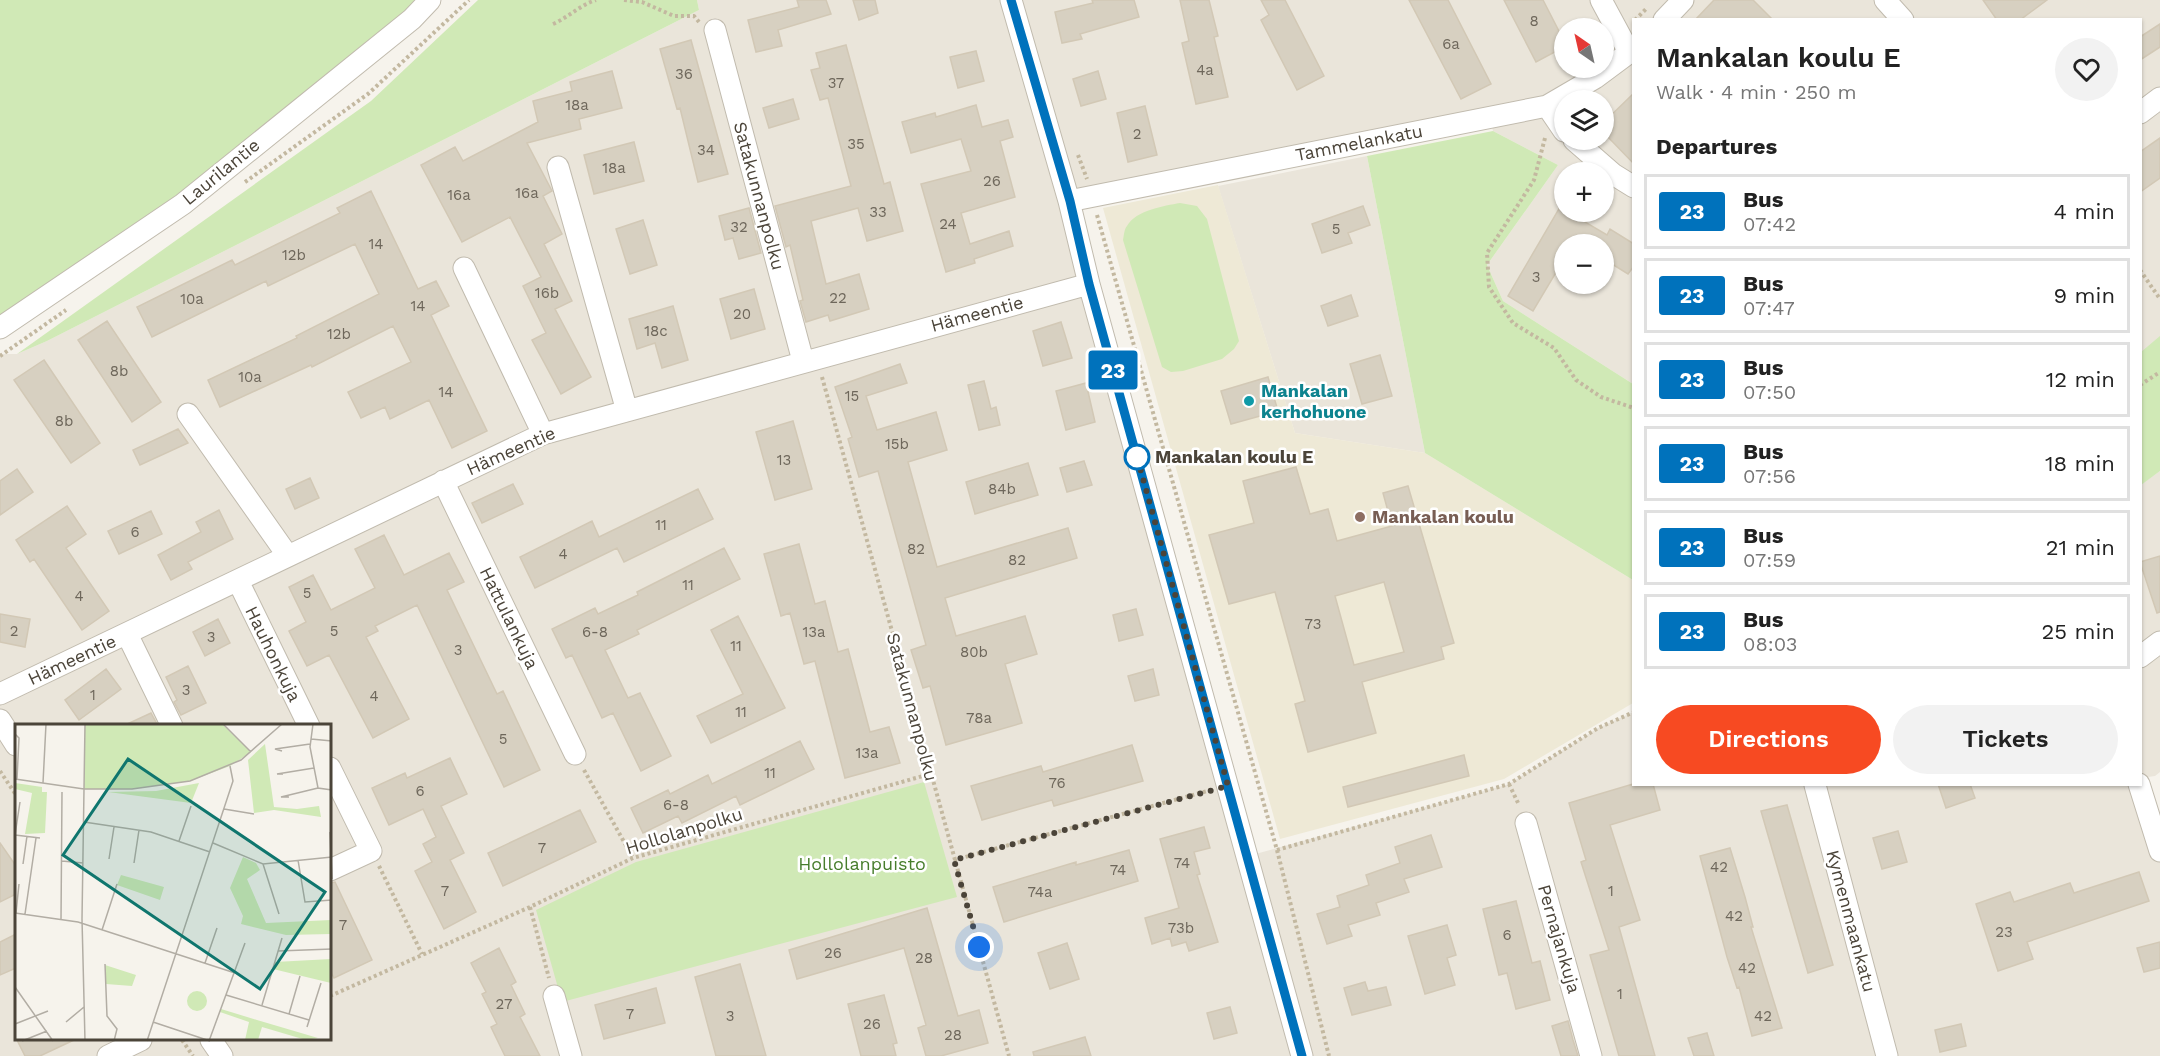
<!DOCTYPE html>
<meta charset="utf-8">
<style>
body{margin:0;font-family:"Work Sans",sans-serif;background:#f2f2f2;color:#222;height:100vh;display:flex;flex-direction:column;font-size:22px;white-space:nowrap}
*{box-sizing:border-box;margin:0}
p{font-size:20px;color:#767676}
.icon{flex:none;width:33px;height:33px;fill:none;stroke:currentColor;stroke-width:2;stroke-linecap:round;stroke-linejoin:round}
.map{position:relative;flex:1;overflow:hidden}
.sheet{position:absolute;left:1632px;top:18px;width:510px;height:768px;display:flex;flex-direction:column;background:#fff;border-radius:0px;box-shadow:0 2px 4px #0004}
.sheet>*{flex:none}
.badge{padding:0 12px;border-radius:4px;font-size:21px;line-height:39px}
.needle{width:39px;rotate:326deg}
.controls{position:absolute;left:1554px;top:18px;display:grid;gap:12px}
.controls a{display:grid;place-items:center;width:60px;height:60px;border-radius:50%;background:#fff;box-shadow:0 2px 4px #0004;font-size:30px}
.you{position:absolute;width:30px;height:30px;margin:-15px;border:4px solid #fff;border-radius:50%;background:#1a73e8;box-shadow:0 0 0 9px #1a73e833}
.map>.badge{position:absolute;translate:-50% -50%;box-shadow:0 0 0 3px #fff}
h2{padding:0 24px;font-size:22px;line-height:54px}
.round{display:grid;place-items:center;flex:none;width:63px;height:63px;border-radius:32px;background:#f2f2f2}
.summary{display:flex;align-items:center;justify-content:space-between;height:102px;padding:0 24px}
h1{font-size:28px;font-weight:600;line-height:45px}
.action{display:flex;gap:12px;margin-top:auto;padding:12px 24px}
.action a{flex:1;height:69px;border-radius:36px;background:#f74a22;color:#fff;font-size:24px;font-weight:600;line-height:69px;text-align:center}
.action a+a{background:#f2f2f2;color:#222}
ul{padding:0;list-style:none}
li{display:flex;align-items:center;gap:18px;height:75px;margin:0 12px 9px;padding:0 12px;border:3px solid #e0e0e0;border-radius:0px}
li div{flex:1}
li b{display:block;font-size:22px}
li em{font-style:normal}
li .badge{min-width:66px;font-weight:700;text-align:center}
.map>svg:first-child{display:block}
</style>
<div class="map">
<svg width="2160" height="1056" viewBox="0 0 2160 1056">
<rect width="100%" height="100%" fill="#f6f3ec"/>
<path fill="#eae5da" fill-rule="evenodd" d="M697 0H2160V341L2141 356 2140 20H1634L1633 384 1503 301 1487 265 1558 165 1493 131 1490 117 1070 201 1248 856 1509 784 1598 728 1633 712 1634 784 2139 785 2160 841V1056H0V354H17L47 341 699 10ZM1564 28H1604V68H1564ZM1564 100H1604V140H1564ZM1564 172H1604V212H1564ZM1564 244H1604V284H1564ZM16 726H330V1040H16Z
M1367 156 1425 453 1295 433 1218 186Z
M2160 471V772L2155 776 2141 778 2140 485Z"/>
<path fill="#eee9d6" d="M1218 185 1295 433 1425 453 1633 580V703L1504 779 1280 839 1103 208Z"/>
<path fill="#d0e9b6" d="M0 0H430L183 204 0 328Z
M478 0H697L699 10 47 341 17 354 371 101Z
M1493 131 1558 165 1487 265 1503 301 1633 384V580L1425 453 1367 156Z
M1180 203 1197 206 1207 219 1239 341 1234 349 1222 359 1183 371 1171 372 1162 367 1123 240C1124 236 1124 229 1127 226 1136 210 1164 206 1180 203Z
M2160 336V471L2141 485V352Z
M924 782 957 897 562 1002 536 910 636 862Z"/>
<path fill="#d7d0c1" stroke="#d2c8b5" stroke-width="1.5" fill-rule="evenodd" d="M797 0H826L831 14 778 30 782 46 756 52 748 20 799 7Z
M853 0H875L878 13 859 20Z
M1092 0H1134L1139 17 1080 34 1082 39 1062 43 1055 12 1093 3Z
M1180 0H1209L1218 36 1214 37 1228 97 1196 104 1182 43 1189 41Z
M1261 0H1285L1324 76 1297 90 1261 20 1269 15Z
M1409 0H1448L1491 84 1461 99Z
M1504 0H1543L1564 41V47L1536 62Z
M1714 0H1753L1773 20H1695Z
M1983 0H2047L2020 20H1997Z
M2160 24V47L2140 60V37Z
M691 40 728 174 698 182 680 108 677 109 660 49Z
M846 45 884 184 890 182 903 231 867 241 858 208 811 221 826 284 859 274 869 309 830 321 828 315 806 322 800 301 803 300 790 245 786 247 775 206 851 186 828 98 820 100 811 70 820 68 816 53Z
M976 51 984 81 958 88 950 57Z
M612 71 622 108 579 119 581 129 527 143 551 189 552 191 543 196 562 234 544 244 572 301 555 309 591 377 561 394 532 340 546 333 523 286 541 277 510 217 462 242 421 165 455 147 463 161 538 122 533 101 572 91 570 82Z
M1098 71 1106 99 1081 106 1073 79Z
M1634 93V164L1604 133V122Z
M793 99 799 119 769 128 763 108Z
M976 105 982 127 1008 120 1013 137 1000 141 1015 197 961 213 970 244 1009 231 1013 246 974 259 975 263 946 272 921 184 971 171 961 139 911 153 902 122 935 113 936 117Z
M1145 106 1157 155 1128 162 1117 113Z
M2160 138V178L2140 192V152Z
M634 142 644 181 594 194 584 155Z
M371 191 418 289 436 281 449 306 431 315 487 431 452 448 429 400 390 419 385 407 361 418 348 392 411 362 393 326 312 367 311 365 220 407 208 380 297 338 296 336 379 294 355 244 268 286 266 281 152 337 137 307 232 260 235 265 340 213 337 208Z
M1363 206 1370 225 1348 233 1352 243 1322 253 1312 224Z
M1560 207 1564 212H1568L1607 235 1610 229 1634 244V266L1628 274 1604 259V244H1564V259L1533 311 1508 296Z
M749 208 761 253 739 259 733 238 725 240 719 216Z
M643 220 657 265 630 274 616 229Z
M754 289 765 329 731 339 720 299Z
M1351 295 1358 316 1328 326 1321 306Z
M673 306 688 360 662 368 655 343 637 349 629 319Z
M107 321 161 402 132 422 78 340Z
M1061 322 1072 358 1043 366 1033 331Z
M1380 355 1392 396 1362 404 1350 364Z
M44 360 100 443 71 463 14 380Z
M900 364 907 383 866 396 877 430 936 412 947 450 908 462 937 567 1068 528 1077 558 945 598 956 636 1025 616 1037 654 1005 664 1022 723 946 745 930 686 923 688 911 650 926 645 878 471 859 477 848 439 852 437 835 387Z
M1268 377 1278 411 1231 424 1221 391Z
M984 381 991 409 996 407 1000 425 979 430 968 385Z
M1086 383 1095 422 1066 430 1056 391Z
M793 421 812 489 775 500 756 432Z
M178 429 188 443 140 465 133 450Z
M1084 461 1092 485 1067 492 1060 468Z
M1028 463 1038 495 975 514 966 482Z
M1296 467 1310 514 1328 509 1337 541 1392 526 1383 493 1408 486 1454 643 1441 647 1444 659 1362 682 1376 733 1308 752 1295 704 1305 701 1275 592 1229 604 1209 535 1254 523 1243 481ZM1384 582 1404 652 1354 665 1335 596Z
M17 469 33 492 0 515V481Z
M310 478 319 498 295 509 286 489Z
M513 484 523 504 482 523 472 503Z
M698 489 713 519 624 562 617 548 535 588 520 557 592 521 599 537Z
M67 506 86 534 66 548 109 611 82 630 34 559 30 562 16 540Z
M219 510 233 539 188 562 192 569 171 580 158 555 201 532 196 522Z
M151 511 162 534 119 554 108 531Z
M384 535 404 575 449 553 464 582 447 590 497 694 503 691 540 770 504 787 417 605 375 626 378 631 366 637 409 719 373 738 329 655 307 666 289 631 306 622 289 587 313 575 331 610 375 588 355 549Z
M799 544 815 604 825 601 838 652 848 649 870 732 889 727 900 763 845 778 815 661 804 664 790 613 781 616 764 554Z
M724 548 740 579 637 630 639 634 605 650 628 698 640 693 671 756 641 771 613 713 602 718 572 655 566 658 552 629 595 608 598 614 638 595 637 592Z
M2160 556V612L2157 613 2140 562Z
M1136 609 1143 635 1119 641 1113 615Z
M0 614 30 619 25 647 0 642Z
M738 616 785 708 711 743 697 716 743 694 711 630Z
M218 619 230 643 205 656 193 632Z
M188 666 206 703 181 715 174 702 177 700 166 677Z
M106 669 121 689 79 720 65 700Z
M1153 669 1159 695 1135 701 1128 676Z
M151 713 158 726H123Z
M800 741 814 769 740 805 736 796 682 823 678 816 643 833 631 808 668 790 670 794 708 775 712 784Z
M1132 745 1143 781 1054 806 1052 800 982 820 971 786 1041 766 1043 772Z
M1464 755 1469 776 1348 807 1343 787Z
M450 758 467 794 441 806 464 853 450 860 476 912 444 929 415 871 432 862 423 844 436 837 423 809 389 825 372 788 405 773 407 778Z
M1633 784H1653L1660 810 1610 825 1640 920 1619 927 1655 1056H1619L1590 955 1609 950 1581 862 1586 860 1569 803Z
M1938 784H1970L1975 798 1946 808Z
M1787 805 1833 965 1808 973 1761 811Z
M580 810 596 842 503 886 488 853Z
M1204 827 1210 848 1194 852 1200 874 1197 875 1218 942 1189 951 1186 942 1172 946 1170 938 1152 944 1145 918 1179 908 1160 839Z
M1898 831 1907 862 1882 869 1873 838Z
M1431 835 1442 867 1404 879 1409 892 1376 903 1380 915 1348 925 1352 936 1327 944 1317 914 1340 907 1337 896 1369 885 1366 875 1400 863 1395 847Z
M0 843 16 866V894L0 902Z
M1730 848 1745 897 1753 927H1751L1782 1028 1752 1036 1739 987 1737 988 1727 957 1700 856Z
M1129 850 1138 881 1004 922 993 887 1076 862V865Z
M2139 872 2149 901 2027 942 2033 959 1998 971 1976 904 2010 892 2014 902 2070 883 2074 893Z
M335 882 372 960 334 978 330 970V883Z
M1516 901 1532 963 1540 961 1550 1000 1516 1009 1507 973 1499 975 1483 909Z
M927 908 958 1016 979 1010 988 1043 941 1056H926L918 1028 926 1025 904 948 797 979 789 950Z
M1447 925 1456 955 1447 958 1455 985 1425 994 1408 936Z
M16 934V968L0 975V942Z
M2160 942V968L2144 972 2137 948Z
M1067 943 1079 979 1050 989 1038 953Z
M499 948 516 982 511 985 525 1014 520 1017 540 1056H505L491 1027 497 1024 482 994 486 992 471 963Z
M740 964 766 1056H716L695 977Z
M1365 982 1368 991 1386 987 1391 1005 1352 1015 1344 988Z
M656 988 665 1023 604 1039 595 1005Z
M884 995 897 1043 893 1044 896 1056H861L848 1004Z
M1230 1007 1237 1033 1214 1039 1207 1013Z
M1568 1021 1573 1040 1578 1056H1561L1552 1026Z
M1961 1024 1966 1046 1940 1052 1935 1030Z
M1707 1033 1714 1056H1694L1688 1038Z
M1085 1037 1091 1056H1034L1033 1052Z
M17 1040H74L40 1056H25Z"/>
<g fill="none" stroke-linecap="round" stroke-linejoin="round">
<defs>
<path id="minor" d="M1011 0 1069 201 1089 284 1302 1056
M1601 0 1629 52
M1885 0 1903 20
M1664 20 1683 0
M715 30 803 361
M1547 106 1564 131
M2140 113 2160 98
M1574 140 1613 174 1634 187
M558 167 627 411
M1069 201 1547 106 1595 78 1634 49
M464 268 543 434
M0 328 183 204 412 19 430 0
M188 414 288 556
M443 481 575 754
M238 581 309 726
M127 634 172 726
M2140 657 2160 642
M0 694 543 434 1089 284
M0 720 16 745
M330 768 371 851 330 870
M2139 784 2160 851
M1815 785 1887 1056
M1526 823 1591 1056
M554 996 571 1056
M211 1040 222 1056
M108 1056 141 1040"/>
</defs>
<use href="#minor" stroke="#c1bbae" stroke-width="23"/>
<path stroke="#c3b8a0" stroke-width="4" stroke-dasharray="3 3" stroke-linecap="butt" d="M624 0 642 2 674 16H694L699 22
M1635 20 1646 9
M553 24C569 17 580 5 596 0
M1545 138 1534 180 1487 253 1489 287 1513 323 1554 348 1576 380 1601 397 1634 408
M1078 155 1087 179
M245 182 368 94 469 0
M1097 215 1277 850 1329 1056
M2140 270 2160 299
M0 356 66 310
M822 377 1009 1056
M2140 385 2160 372
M584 770 633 858
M0 771 16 795
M1509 784 1519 805
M1277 850 1509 784 1598 728 1634 712
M954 860 1211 790
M379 866 422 954
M530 907 549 978
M330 996 530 907 633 858 930 774
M182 1040 193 1056"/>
<use href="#minor" stroke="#fff" stroke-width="21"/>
</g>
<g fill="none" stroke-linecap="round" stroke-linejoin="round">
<defs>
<path id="line" d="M1011 0 1070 201 1089 284 1302 1056"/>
</defs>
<use href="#line" stroke="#fff" stroke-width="14"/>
<use href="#line" stroke="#0072bc" stroke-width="9"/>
<path stroke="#4b4439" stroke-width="6" stroke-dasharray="0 10.8" d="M979 947 954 860 1228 786 1137 457"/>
</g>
<circle fill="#0f9aa8" stroke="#fff" stroke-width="2" cx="1249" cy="401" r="6"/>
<circle fill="#fff" stroke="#0072bc" stroke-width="3" cx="1137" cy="457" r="12"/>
<circle fill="#8d6e63" stroke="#fff" stroke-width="2" cx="1360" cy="517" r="6"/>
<g text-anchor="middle" stroke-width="5" stroke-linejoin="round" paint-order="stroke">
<g font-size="15" fill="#6e675b">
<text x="1534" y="26">8</text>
<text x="1451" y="49">6a</text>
<text x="1205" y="75">4a</text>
<text x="684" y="79">36</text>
<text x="836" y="88">37</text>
<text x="577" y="110">18a</text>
<text x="1137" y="139">2</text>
<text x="856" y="149">35</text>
<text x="706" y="155">34</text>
<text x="614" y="173">18a</text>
<text x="992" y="186">26</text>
<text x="527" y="198">16a</text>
<text x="459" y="200">16a</text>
<text x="878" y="217">33</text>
<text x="948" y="229">24</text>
<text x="739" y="232">32</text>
<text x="1336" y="234">5</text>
<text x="376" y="249">14</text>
<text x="294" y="260">12b</text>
<text x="1536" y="282">3</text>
<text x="547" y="298">16b</text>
<text x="838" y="303">22</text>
<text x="192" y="304">10a</text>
<text x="418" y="311">14</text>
<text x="742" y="319">20</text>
<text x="656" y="336">18c</text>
<text x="339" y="339">12b</text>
<text x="119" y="376">8b</text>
<text x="250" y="382">10a</text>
<text x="446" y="397">14</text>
<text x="852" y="401">15</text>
<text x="64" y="426">8b</text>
<text x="897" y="449">15b</text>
<text x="784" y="465">13</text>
<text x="1002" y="494">84b</text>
<text x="661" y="530">11</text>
<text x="135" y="537">6</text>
<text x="916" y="554">82</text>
<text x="563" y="559">4</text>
<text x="1017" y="565">82</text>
<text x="688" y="590">11</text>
<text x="307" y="598">5</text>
<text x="79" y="601">4</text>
<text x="1313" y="629">73</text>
<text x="14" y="636">2</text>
<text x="334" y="636">5</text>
<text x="595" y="637">6-8</text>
<text x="814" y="637">13a</text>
<text x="211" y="642">3</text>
<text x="736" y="651">11</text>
<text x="458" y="655">3</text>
<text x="974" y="657">80b</text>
<text x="186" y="695">3</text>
<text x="93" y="700">1</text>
<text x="374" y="701">4</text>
<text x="741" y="717">11</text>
<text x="979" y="723">78a</text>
<text x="503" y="744">5</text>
<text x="867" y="758">13a</text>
<text x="770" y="778">11</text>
<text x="1057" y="788">76</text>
<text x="420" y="796">6</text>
<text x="676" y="810">6-8</text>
<text x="542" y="853">7</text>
<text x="1182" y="868">74</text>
<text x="1719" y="872">42</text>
<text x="1118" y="875">74</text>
<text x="445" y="896">7</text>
<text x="1611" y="896">1</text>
<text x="1040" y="897">74a</text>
<text x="1734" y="921">42</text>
<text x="343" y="930">7</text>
<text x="1181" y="933">73b</text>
<text x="2004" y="937">23</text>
<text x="1507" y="940">6</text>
<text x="833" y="958">26</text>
<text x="924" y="963">28</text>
<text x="1747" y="973">42</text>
<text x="1620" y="999">1</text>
<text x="504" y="1009">27</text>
<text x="630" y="1019">7</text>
<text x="730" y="1021">3</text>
<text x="1763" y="1021">42</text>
<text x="872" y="1029">26</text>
<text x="953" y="1040">28</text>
</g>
<g font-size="18" fill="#4b4439" stroke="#fff">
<text transform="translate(1359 143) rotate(-11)" y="6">Tammelankatu</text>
<text transform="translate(221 172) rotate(-39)" y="6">Laurilantie</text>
<text transform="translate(759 196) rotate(75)" y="6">Satakunnanpolku</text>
<text transform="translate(977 314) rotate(-15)" y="6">Hämeentie</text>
<text transform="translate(511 451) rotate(-24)" y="6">Hämeentie</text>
<text transform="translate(509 618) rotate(64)" y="6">Hattulankuja</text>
<text transform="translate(273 654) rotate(64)" y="6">Hauhonkuja</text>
<text transform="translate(72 660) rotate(-25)" y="6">Hämeentie</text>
<text transform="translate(912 707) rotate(75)" y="6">Satakunnanpolku</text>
<text transform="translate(684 831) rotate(-17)" y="6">Hollolanpolku</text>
<text transform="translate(1851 921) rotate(75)" y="6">Kymenmaankatu</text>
<text transform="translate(1559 939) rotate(74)" y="6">Pernajankuja</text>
</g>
<g font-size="18" font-weight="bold" fill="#0d838f" stroke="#fff" text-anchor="start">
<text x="1261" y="397">Mankalan<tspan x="1261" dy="21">kerhohuone</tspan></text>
</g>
<g font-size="18" font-weight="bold" fill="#4b4439" stroke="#fff" text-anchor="start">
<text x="1155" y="463">Mankalan koulu E</text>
</g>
<g font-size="18" font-weight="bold" fill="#785e54" stroke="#fff" text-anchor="start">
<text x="1372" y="523">Mankalan koulu</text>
</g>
<g font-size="18" fill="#477d2c" stroke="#fff">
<text x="862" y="870">Hollolanpuisto</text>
</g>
</g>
<g transform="translate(15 724)">
<rect width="316" height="316" fill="#f6f3ec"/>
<path d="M70 0H207L236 28 215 42 175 57 117 65H69ZM250 20 259 83 282 85 304 82 306 93 259 86 239 89 233 36ZM0 59 27 63V68H32L30 109 10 110 17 69 0 65ZM184 59 176 79 93 68 141 67ZM228 133 241 139 245 146 232 155 251 199 316 196V210L271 211 226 200 228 192 215 164ZM106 151 149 163 145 176 102 161ZM316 235V259L258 245 260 238ZM90 241 121 251 117 262 91 260ZM172 277a10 10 0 1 1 20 0a10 10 0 1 1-20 0ZM206 285 242 296 303 314 291 316 247 303 243 316H230L234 298 205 288Z" fill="#d0e9b6"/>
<path fill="none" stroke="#b2ada4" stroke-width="1.5" d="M70 0 67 195 70 317M208 0 236 28M298 0 295 23 303 64 317 66M0 10 4 14 2 55M296 15 317 17M267 27 260 25 295 20M268 50H262L299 44M0 55 69 65H117L175 57 226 36 267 0M28 59 31 0M274 73H266L303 64M209 85 239 90M69 98 136 108 195 128M315 108 317 155M0 111 5 78M0 111 25 114M164 117 176 82M198 119 248 140 317 133M94 135 99 103M283 136 290 178 317 176M47 137 68 139M119 139 124 106M8 140 12 112M248 140 264 190M0 189 63 198 220 249M1 189 4 160M10 190 21 114M46 196 47 68M87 206 102 160M263 227 317 225M190 239 202 204M90 240 92 292 102 305 99 317M0 263 38 317M211 271 294 296M247 281 267 214M274 290 285 252M51 298 69 283M138 298 195 317M0 300 33 287M292 303 306 259M7 317 32 307M132 317 218 57 215 42M194 317 230 219"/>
<path fill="#0f766e" fill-opacity="0.15" stroke="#0f766e" stroke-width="3" d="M113 35 310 168 245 265 48 131Z"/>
<rect width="316" height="316" fill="none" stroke="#4b4439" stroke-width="3"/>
</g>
</svg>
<div class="controls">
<a><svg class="needle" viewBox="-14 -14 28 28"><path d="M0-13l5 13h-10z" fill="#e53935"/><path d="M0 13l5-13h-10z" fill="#767676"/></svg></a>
<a><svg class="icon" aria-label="layers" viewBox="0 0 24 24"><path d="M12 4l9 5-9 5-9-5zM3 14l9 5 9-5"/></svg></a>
<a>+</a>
<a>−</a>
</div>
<div class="you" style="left:979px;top:947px"></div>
<b class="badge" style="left:1113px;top:370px;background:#0072bc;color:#fff">23</b>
<section class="sheet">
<div class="summary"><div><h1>Mankalan koulu E</h1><p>Walk · 4 min · 250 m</p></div><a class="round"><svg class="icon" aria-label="heart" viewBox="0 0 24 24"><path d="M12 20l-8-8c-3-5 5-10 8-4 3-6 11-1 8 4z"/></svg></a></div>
<h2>Departures</h2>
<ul>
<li><span class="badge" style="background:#0072bc;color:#fff">23</span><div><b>Bus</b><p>07:42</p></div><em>4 min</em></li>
<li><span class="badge" style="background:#0072bc;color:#fff">23</span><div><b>Bus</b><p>07:47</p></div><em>9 min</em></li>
<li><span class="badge" style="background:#0072bc;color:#fff">23</span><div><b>Bus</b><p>07:50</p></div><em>12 min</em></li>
<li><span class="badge" style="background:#0072bc;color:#fff">23</span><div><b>Bus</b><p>07:56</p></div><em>18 min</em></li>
<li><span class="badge" style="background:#0072bc;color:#fff">23</span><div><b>Bus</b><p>07:59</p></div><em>21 min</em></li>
<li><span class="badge" style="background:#0072bc;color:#fff">23</span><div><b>Bus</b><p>08:03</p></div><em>25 min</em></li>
</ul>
<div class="action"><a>Directions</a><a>Tickets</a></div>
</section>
</div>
